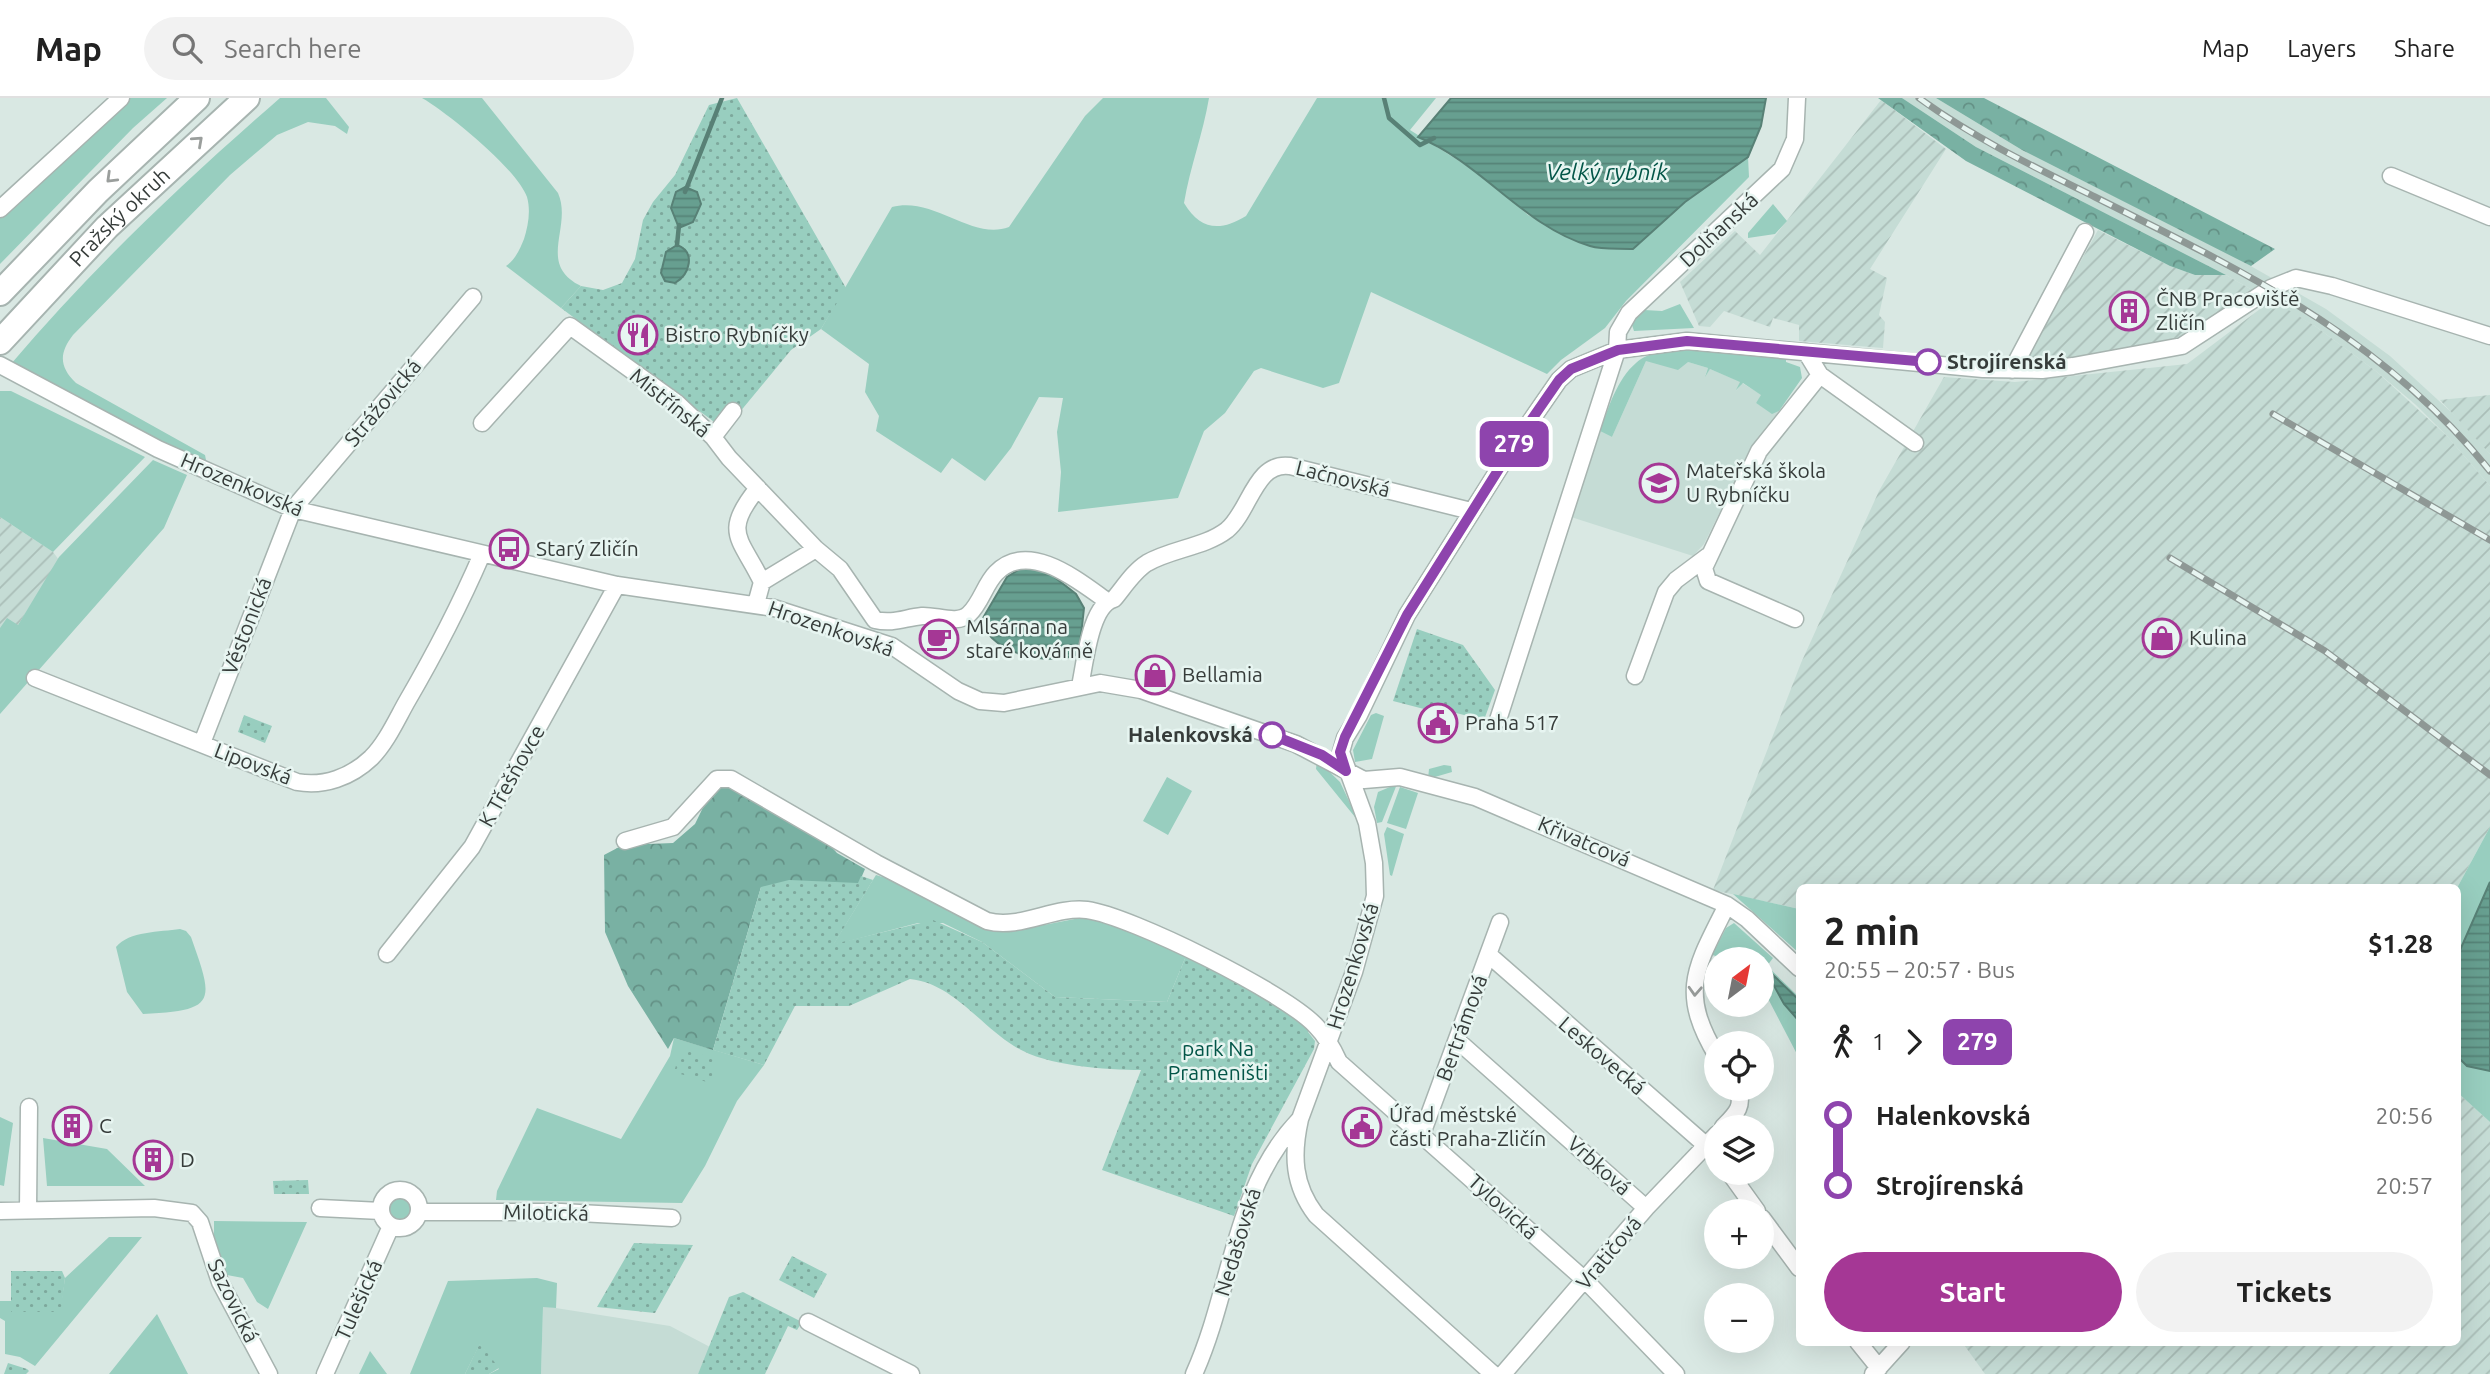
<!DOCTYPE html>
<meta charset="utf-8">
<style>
body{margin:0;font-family:Ubuntu,sans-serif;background:#f2f2f2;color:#222;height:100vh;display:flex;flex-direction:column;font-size:26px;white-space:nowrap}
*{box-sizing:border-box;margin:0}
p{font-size:23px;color:#767676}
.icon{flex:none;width:38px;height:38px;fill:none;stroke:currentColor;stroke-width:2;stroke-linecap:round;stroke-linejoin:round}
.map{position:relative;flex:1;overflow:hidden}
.sheet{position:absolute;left:1796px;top:786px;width:665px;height:462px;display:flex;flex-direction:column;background:#fff;border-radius:10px;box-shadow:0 7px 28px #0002}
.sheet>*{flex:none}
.badge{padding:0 14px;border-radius:10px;font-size:24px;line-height:46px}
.needle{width:46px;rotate:32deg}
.buttons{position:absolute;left:1704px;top:849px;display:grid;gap:14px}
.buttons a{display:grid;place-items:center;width:70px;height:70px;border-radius:50%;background:#fff;box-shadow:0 7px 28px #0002;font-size:35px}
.map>.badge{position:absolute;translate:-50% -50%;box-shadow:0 0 0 4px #fff}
.legs{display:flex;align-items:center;gap:10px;height:77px;padding:0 28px;font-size:23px}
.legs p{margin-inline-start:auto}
.headline{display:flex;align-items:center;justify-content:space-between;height:119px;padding:0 28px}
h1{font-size:38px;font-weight:700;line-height:52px}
.cta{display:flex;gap:14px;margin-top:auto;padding:14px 28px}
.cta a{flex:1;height:80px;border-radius:42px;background:#a53795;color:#fff;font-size:28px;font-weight:700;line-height:80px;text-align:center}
.cta a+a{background:#f2f2f2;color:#222}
ul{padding:0 28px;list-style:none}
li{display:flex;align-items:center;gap:24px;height:70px;font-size:26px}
li i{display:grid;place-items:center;width:10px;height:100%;margin:0 9px;background:currentColor}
li i::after{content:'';width:18px;height:18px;margin:-9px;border:5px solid;border-radius:50%;background:#fff}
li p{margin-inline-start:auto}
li:first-child i{background:linear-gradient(#0000 50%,currentColor 0)}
li:last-child i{background:linear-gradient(currentColor 50%,#0000 0)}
header{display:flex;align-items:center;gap:42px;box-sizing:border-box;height:98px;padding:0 35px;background:#fff;border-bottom:2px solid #e0e0e0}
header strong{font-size:33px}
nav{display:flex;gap:38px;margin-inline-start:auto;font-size:24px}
.search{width:490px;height:63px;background:#f2f2f2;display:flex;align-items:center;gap:18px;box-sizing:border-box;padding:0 24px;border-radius:38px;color:#767676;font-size:26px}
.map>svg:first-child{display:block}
</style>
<header>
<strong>Map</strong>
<div class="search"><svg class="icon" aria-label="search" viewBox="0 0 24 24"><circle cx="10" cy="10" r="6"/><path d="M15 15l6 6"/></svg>Search here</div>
<nav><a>Map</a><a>Layers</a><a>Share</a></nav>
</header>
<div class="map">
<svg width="2490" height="1276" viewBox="0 0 2490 1276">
<defs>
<pattern id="industrial-furrows" width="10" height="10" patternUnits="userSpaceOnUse" patternTransform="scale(1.75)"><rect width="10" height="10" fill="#c5dcd5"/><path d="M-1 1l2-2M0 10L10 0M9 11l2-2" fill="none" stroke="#aabeb8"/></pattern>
<pattern id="forest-crowns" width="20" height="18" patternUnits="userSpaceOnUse" patternTransform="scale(1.75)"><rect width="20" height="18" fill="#79b1a3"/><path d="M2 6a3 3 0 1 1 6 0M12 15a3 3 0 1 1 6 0" fill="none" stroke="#649186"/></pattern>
<pattern id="park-dots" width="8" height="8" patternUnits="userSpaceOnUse" patternTransform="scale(1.75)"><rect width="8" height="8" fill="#98cebf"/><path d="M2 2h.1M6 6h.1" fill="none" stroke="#7da89c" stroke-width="1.8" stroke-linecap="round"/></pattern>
<pattern id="water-rules" width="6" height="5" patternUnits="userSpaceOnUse" patternTransform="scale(1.75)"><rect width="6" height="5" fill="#679f90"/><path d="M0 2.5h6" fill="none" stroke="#568377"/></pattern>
</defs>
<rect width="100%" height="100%" fill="#d9e8e3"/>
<path fill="#c5dcd5" d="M1902 0H1936L2022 52 2235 159 2326 211 2390 258 2462 324 2490 356V388L2447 338 2416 307 2377 274 2315 228 2226 177 1976 49Z
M1646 263 1688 264 1708 270 1705 278 1710 271 1741 284 1736 293 1742 285 1762 297 1756 305 1772 315 1779 313 1751 351 1704 446 1693 458 1571 419 1600 333 1612 339Z
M543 1208 670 1228 710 1249 698 1276H541Z"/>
<path fill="url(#industrial-furrows)" d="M1881 2 1946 51 1870 171 1887 180 1879 217 1885 224 1883 250 1799 243V227L1773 220 1770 229 1724 213 1710 229 1699 228 1680 184 1735 133 1760 157Z
M2098 132 2170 168 2195 177H2226L2254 193 2196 231 2165 247 2029 265 2030 255Z
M2272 202 2315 228 2377 274 2447 338 2490 388V729L2457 790 1799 789V811L1713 792 1801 565 1879 393 1944 279 2015 284 2187 266Z
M2490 297V356L2440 302Z
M0 419 53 454 59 462 18 527 0 530Z
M2457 994 2490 1024V1276H1985L1962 1244H2457Z"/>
<path fill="#98cebf" d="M129 0H167L133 30 0 166V120Z
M280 0H326L349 29 347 36 335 28 308 24 277 37 230 77 73 237C59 255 59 269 76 285L205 357 207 367 60 295 11 266C93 169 185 83 280 0Z
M422 0H482L558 95C573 129 536 166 581 188L561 210 506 168C515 162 520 151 524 141 528 128 531 113 527 99 517 71 448 15 422 0Z
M1103 0H1209C1203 36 1190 69 1184 105 1200 132 1220 134 1246 118L1317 0H1436L1410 32 1483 78 1528 117 1590 148 1633 151 1685 104 1748 59 1749 79 1626 203 1605 230 1561 262 1547 276 1371 194 1339 285 1323 290 1261 270 1254 273 1225 315 1204 333 1178 400 1058 414 1061 374 1057 334 1063 300 1039 299 1011 350 985 383 952 360 941 375 876 333 879 318 865 294 869 266 821 231 892 109C934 98 972 143 1009 129L1085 18Z
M1773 106 1787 123 1775 136 1748 140V135Z
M1680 206 1694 230 1634 233 1631 224 1644 212 1662 213Z
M1694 250 1786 260V264L1800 269 1802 280 1779 313 1772 316 1756 305 1761 297 1743 285 1736 292 1740 284 1710 271 1705 279 1708 270 1688 264 1678 272 1646 263 1612 339 1600 333C1608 311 1617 281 1636 265 1649 252 1676 252 1694 250Z
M0 293H11L145 359 53 454 0 419Z
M153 362 187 377 164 430 0 616V530L7 520 18 527 59 459Z
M1376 615 1384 618 1372 661 1355 664 1353 652 1371 617Z
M1317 662 1340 684 1359 724 1316 671Z
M1444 667 1451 668 1452 674 1428 681 1429 671Z
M1167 679 1192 693 1168 737 1143 723Z
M1397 686 1382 724 1377 725 1374 709 1378 694Z
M1400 689 1418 695 1406 731 1387 725Z
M1387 729 1404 736 1392 778 1390 777 1384 736Z
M2490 729V784L2457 859V790Z
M876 777 912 788 960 819 986 830 1023 831 1085 819 1111 826 1186 858 1167 904 1055 899 982 844 943 825H918L833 847Z
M1733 796 1799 811V855Z
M1734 825 1773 860 1767 868 1799 899V960L1762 889V861H1728L1712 857 1726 830Z
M180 831 186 833 191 839C213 902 219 913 143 916L127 894 116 849C129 833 160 834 180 831Z
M674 940 764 967 737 1003 705 1068 682 1105 496 1102 497 1093 537 1010 621 1041 670 958Z
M2457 958 2468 968 2490 973V1024L2457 994Z
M0 1019 13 1025 4 1088 0 1087Z
M43 1040 107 1051 145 1088H47Z
M390 1111a11 11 0 1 1 22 0a11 11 0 1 1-22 0Z
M214 1123 307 1124 268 1211 257 1204 243 1180 227 1177 214 1152Z
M109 1139H142L35 1268 20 1259 5 1256V1223L0 1220V1203H11L12 1214H60L65 1180Z
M537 1180 557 1185 556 1210 543 1209 541 1276H489L499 1271 480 1246 465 1276H410L448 1183Z
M157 1216 188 1276H109Z
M370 1253 387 1276H359Z"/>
<path fill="url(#forest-crowns)" d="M1878 0H1902L1976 49 2226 177H2195L2170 168 1966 63Z
M1936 0H1984L2275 151 2251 168 2022 52Z
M727 686 826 743 837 755 865 771 859 785 761 789 713 952 674 940 668 951 628 888 605 834 604 757 623 747 673 745 695 726 711 693Z"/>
<path fill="url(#park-dots)" d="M737 0 846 190 821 231 791 252 725 332 561 210 581 188 603 192 622 185 635 161 643 122 653 104 675 77 709 7Z
M1417 531 1463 547 1495 592 1484 622 1456 615 1455 619 1393 603Z
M244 617 272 628 265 645 238 634Z
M861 778 873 782 834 846 933 822 982 844 1055 899 1167 904 1186 858 1251 889 1310 930 1308 934 1315 943 1314 951 1252 1066 1234 1118 1102 1072 1141 972C1105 972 1045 968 1014 948 980 927 952 885 910 881L849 908H795L764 967 713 952 761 789 789 782 858 785Z
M681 951 717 961 710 985 674 974Z
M308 1082 309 1096H274L273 1083Z
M634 1145 693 1147 655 1215 597 1209Z
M792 1158 827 1176 814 1200 779 1182Z
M11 1173H62L65 1180 61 1214H11Z
M743 1194 802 1224 797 1232 788 1228 765 1276H698L729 1199Z
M480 1245 499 1270 489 1276H465Z
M8 1265 27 1271 29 1273 26 1276H4Z"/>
<path fill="url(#water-rules)" stroke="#588176" stroke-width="2" d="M1451 0H1766L1761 28 1748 59 1685 104 1633 151C1619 150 1603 152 1590 148 1523 128 1482 65 1418 39Z
M685 89 697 94 701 106 693 124 679 130 671 110 676 94Z
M677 147C696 154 690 176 675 185L665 183 661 175 666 154Z
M1023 469 1044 471 1076 496 1084 510 1079 556C1053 566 1013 560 992 540 987 535 986 527 983 520L1007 479Z
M2490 784V973L2467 968 2457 958V859Z
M1767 875 1772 876 1799 902V923L1784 906Z"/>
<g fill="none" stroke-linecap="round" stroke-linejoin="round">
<path stroke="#588176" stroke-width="4.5" d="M1384 0 1389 20 1420 47 1434 40
M685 94 722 0
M677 147 679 127"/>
<defs>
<path id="minor" d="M2391 78 2490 119
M0 111 121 0
M1806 254 1820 277 1915 345
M0 267 158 351 293 411 617 487 774 510 892 548 958 593 980 603 1004 605 1100 585 1141 592 1296 646 1364 682 1400 679 1475 699 1727 807 1747 821 1799 870
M2012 272 2085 134
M482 325 570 228 677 305 713 339 729 360 816 451 840 471 875 522C893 526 904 520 922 518 936 517 958 527 969 516 981 505 985 486 996 475 1029 441 1080 484 1107 503
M713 339 733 313
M762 484 816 451
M756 506 762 484C741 440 721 435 758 390
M1795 521 1708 483 1704 470 1759 353 1820 277
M1635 578 1666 494 1676 482 1708 458
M35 580 297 684C324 689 351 679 371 660 386 645 396 623 406 605 434 557 460 507 482 456
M1080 588C1085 566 1090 507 1114 501 1124 489 1134 473 1147 465 1171 451 1205 449 1227 432 1250 413 1255 363 1290 368L1471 413
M1498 622 1617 252 1618 234 1629 215 1782 71 1795 41 1797 0
M202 645 293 411 473 199
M625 743 673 729 717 681H731L876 765 987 823C1020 832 1054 808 1087 812 1131 818 1286 895 1316 928 1326 938 1333 951 1339 964L1586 1183 1676 1276
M387 856 472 749 617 487
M1489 857 1717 1057
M1458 943 1646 1110
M1717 958C1678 893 1696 869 1727 807
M1723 1029C1735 1017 1746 1007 1736 990
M1422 1036 1500 824
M1729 1074 1757 1113
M381 1111a19 19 0 1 1 38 0a19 19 0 1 1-38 0Z
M320 1110 381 1113
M28 1112 29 1009
M0 1113 154 1110 192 1115 200 1124 220 1184 269 1276
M419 1114H561L672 1120
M1762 1120 1799 1170
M808 1224 911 1276
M1858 1244 1879 1270
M325 1276 391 1128
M1194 1276C1232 1192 1233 1091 1299 1022
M1493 1276 1316 1117C1293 1087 1292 1057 1300 1021L1354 874 1375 798 1374 765 1367 725 1341 654 1345 640 1359 617 1407 517 1514 347 1559 282 1571 271 1617 252 1687 243 1983 271 2042 272 2073 268 2182 248 2271 190 2296 180 2332 188 2490 238
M1503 1276 1646 1110 1717 1036
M1873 1276 1902 1244"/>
<g id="highway">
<path d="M0 195 98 93 197 0"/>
<path id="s1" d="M0 244 107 129 247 0"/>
</g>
</defs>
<use href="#minor" stroke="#a7b4b0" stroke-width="19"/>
<use href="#highway" stroke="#a7b4b0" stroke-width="28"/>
<use href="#minor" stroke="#fff" stroke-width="16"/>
<use href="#highway" stroke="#fff" stroke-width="24"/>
<defs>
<path id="rail" d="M1919 0C1974 40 2034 69 2095 99 2246 175 2381 238 2490 373
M2273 316 2490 442
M2170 460 2325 553 2490 677"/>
</defs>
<use href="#rail" stroke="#8e9895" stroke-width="7"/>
<use href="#rail" stroke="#e7f5f1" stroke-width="4.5" stroke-dasharray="13" stroke-linecap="butt"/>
</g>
<defs><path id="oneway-chevron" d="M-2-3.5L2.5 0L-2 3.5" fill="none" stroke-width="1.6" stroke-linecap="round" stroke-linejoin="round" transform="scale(1.75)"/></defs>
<g stroke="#9a9e9c">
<use href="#oneway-chevron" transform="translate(198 43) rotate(-42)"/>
<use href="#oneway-chevron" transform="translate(111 80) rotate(136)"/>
<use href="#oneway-chevron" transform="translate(1695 893) rotate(93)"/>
</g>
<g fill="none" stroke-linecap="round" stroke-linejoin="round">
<defs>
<path id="line-1" d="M1272 637 1322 657 1346 673 1340 654 1345 639 1407 517 1514 347 1559 282 1571 271 1618 252 1687 243 1928 264"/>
</defs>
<use href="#line-1" stroke="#fff" stroke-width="16"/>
<use href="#line-1" stroke="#8e44ad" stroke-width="10"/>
</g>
<defs>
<symbol id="building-ring" viewBox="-11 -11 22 22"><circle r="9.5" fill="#e7f5f1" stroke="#a53795" stroke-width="1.5"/><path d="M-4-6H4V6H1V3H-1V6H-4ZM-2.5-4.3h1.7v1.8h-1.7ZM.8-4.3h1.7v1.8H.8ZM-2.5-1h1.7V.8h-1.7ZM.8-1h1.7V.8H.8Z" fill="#a53795"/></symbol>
<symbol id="restaurant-ring" viewBox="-11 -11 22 22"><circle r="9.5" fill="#e7f5f1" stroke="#a53795" stroke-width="1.5"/><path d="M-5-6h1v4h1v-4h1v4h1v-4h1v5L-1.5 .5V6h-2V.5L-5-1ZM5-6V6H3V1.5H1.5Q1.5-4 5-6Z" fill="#a53795"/></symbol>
<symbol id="school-ring" viewBox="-11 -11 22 22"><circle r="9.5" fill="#e7f5f1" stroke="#a53795" stroke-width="1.5"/><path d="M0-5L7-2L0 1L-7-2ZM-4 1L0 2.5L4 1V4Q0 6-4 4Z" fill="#a53795"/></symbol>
<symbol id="bus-ring" viewBox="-11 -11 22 22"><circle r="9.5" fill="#e7f5f1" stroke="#a53795" stroke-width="1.5"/><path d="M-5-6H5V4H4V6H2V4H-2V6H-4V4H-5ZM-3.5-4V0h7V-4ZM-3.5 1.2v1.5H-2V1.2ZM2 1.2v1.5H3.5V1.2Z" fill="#a53795"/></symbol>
<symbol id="shop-ring" viewBox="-11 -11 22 22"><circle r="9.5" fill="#e7f5f1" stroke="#a53795" stroke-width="1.5"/><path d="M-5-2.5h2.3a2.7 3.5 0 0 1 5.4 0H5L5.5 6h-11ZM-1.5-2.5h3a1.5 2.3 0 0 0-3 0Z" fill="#a53795"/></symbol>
<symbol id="cafe-ring" viewBox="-11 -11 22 22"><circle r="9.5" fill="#e7f5f1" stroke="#a53795" stroke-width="1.5"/><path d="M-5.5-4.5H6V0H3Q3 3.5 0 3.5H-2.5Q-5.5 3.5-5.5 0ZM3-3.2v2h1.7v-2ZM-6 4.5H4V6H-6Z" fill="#a53795"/></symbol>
<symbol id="civic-ring" viewBox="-11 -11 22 22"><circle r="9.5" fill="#e7f5f1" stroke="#a53795" stroke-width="1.5"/><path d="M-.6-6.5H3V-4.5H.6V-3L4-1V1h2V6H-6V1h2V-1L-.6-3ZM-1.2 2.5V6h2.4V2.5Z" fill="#a53795"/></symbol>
</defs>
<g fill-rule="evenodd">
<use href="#building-ring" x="2107" y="191" width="44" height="44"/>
<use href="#restaurant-ring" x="616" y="215" width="44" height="44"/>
<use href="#school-ring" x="1637" y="363" width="44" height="44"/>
<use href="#bus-ring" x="487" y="429" width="44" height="44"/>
<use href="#shop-ring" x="2140" y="518" width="44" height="44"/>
<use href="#cafe-ring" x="917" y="519" width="44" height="44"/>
<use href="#shop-ring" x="1133" y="555" width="44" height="44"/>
<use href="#civic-ring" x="1416" y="603" width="44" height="44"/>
<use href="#building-ring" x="50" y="1006" width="44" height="44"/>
<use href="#civic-ring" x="1340" y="1007" width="44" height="44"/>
<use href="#building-ring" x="131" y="1040" width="44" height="44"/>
</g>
<g fill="#fff" stroke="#8e44ad" stroke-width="3.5">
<circle cx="1928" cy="264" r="12"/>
<circle cx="1272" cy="637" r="12"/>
</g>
<g text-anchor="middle" stroke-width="5" stroke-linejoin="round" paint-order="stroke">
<g font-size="21" fill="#363c3a" stroke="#e7f5f1">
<text dy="7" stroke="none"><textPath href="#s1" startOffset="173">Pražský okruh</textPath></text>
<text transform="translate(1719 132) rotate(-43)" y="7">Dolňanská</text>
<text transform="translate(383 305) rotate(-50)" y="7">Strážovická</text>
<text transform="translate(670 305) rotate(39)" y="7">Mistřínská</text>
<text transform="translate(1343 381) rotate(14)" y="7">Lačnovská</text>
<text transform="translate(242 387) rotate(23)" y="7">Hrozenkovská</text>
<text transform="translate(247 528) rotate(-69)" y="7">Věstonická</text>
<text transform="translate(831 531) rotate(19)" y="7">Hrozenkovská</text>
<text transform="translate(253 666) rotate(21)" y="7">Lipovská</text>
<text transform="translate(512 678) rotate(-61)" y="7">K Třešňovce</text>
<text transform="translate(1584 744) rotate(23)" y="7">Křivatcová</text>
<text transform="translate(1353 868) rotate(-73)" y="7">Hrozenkovská</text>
<text transform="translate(1462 930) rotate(-70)" y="7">Bertrámová</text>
<text transform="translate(1602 958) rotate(41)" y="7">Leskovecká</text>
<text transform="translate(1599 1068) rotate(42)" y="7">Vrbková</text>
<text transform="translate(1503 1109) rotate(42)" y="7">Tylovická</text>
<text transform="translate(546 1115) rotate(1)" y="7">Milotická</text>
<text transform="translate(1238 1144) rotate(-73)" y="7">Nedašovská</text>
<text transform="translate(1609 1155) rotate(-50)" y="7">Vratičová</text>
<text transform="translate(359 1202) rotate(-66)" y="7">Tulešická</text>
<text transform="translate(233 1203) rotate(64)" y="7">Sazovická</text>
</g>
<g font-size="21" fill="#363c3a" stroke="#e7f5f1" text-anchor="start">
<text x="2156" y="208">ČNB Pracoviště<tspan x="2156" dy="24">Zličín</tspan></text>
<text x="665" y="244">Bistro Rybníčky</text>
<text x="1686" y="380">Mateřská škola<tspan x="1686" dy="24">U Rybníčku</tspan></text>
<text x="536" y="458">Starý Zličín</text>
<text x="966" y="536">Mlsárna na<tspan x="966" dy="24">staré kovárně</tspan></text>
<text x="2189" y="547">Kulina</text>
<text x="1182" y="584">Bellamia</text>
<text x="1465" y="632">Praha 517</text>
<text x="1389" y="1024">Úřad městské<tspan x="1389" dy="24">části Praha-Zličín</tspan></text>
<text x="99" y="1035">C</text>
<text x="180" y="1069">D</text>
</g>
<g font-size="21" font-weight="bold" fill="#363c3a" stroke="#e7f5f1" text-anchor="start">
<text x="1947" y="271">Strojírenská</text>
<text x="1253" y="644" text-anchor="end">Halenkovská</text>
</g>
<g font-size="21" fill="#025547" stroke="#e7f5f1">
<text x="1218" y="958">park Na<tspan x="1218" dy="24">Prameništi</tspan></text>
</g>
<g font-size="23" font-style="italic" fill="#035648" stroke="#e7f5f1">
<text x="1607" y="82">Velký rybník</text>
</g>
</g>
</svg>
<div class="buttons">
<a><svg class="needle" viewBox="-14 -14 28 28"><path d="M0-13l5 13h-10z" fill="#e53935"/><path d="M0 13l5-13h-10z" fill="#767676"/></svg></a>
<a><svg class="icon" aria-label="locate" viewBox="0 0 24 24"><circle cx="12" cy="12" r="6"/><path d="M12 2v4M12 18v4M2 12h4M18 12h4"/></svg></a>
<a><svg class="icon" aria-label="layers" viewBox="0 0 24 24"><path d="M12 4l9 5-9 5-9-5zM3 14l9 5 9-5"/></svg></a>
<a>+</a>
<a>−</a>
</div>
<b class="badge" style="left:1514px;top:346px;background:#8e44ad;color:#fff">279</b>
<section class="sheet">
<div class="headline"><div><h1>2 min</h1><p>20:55 – 20:57 · Bus</p></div><b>$1.28</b></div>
<div class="legs"><svg class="icon" aria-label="walk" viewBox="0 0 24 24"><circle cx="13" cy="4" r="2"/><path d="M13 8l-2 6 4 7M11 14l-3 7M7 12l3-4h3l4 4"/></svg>1<svg class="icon" aria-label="forward" viewBox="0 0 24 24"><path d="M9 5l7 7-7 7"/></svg><b class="badge" style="background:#8e44ad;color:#fff">279</b></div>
<ul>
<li><i style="color:#8e44ad"></i><b>Halenkovská</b><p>20:56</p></li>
<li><i style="color:#8e44ad"></i><b>Strojírenská</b><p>20:57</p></li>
</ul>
<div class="cta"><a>Start</a><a>Tickets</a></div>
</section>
</div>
